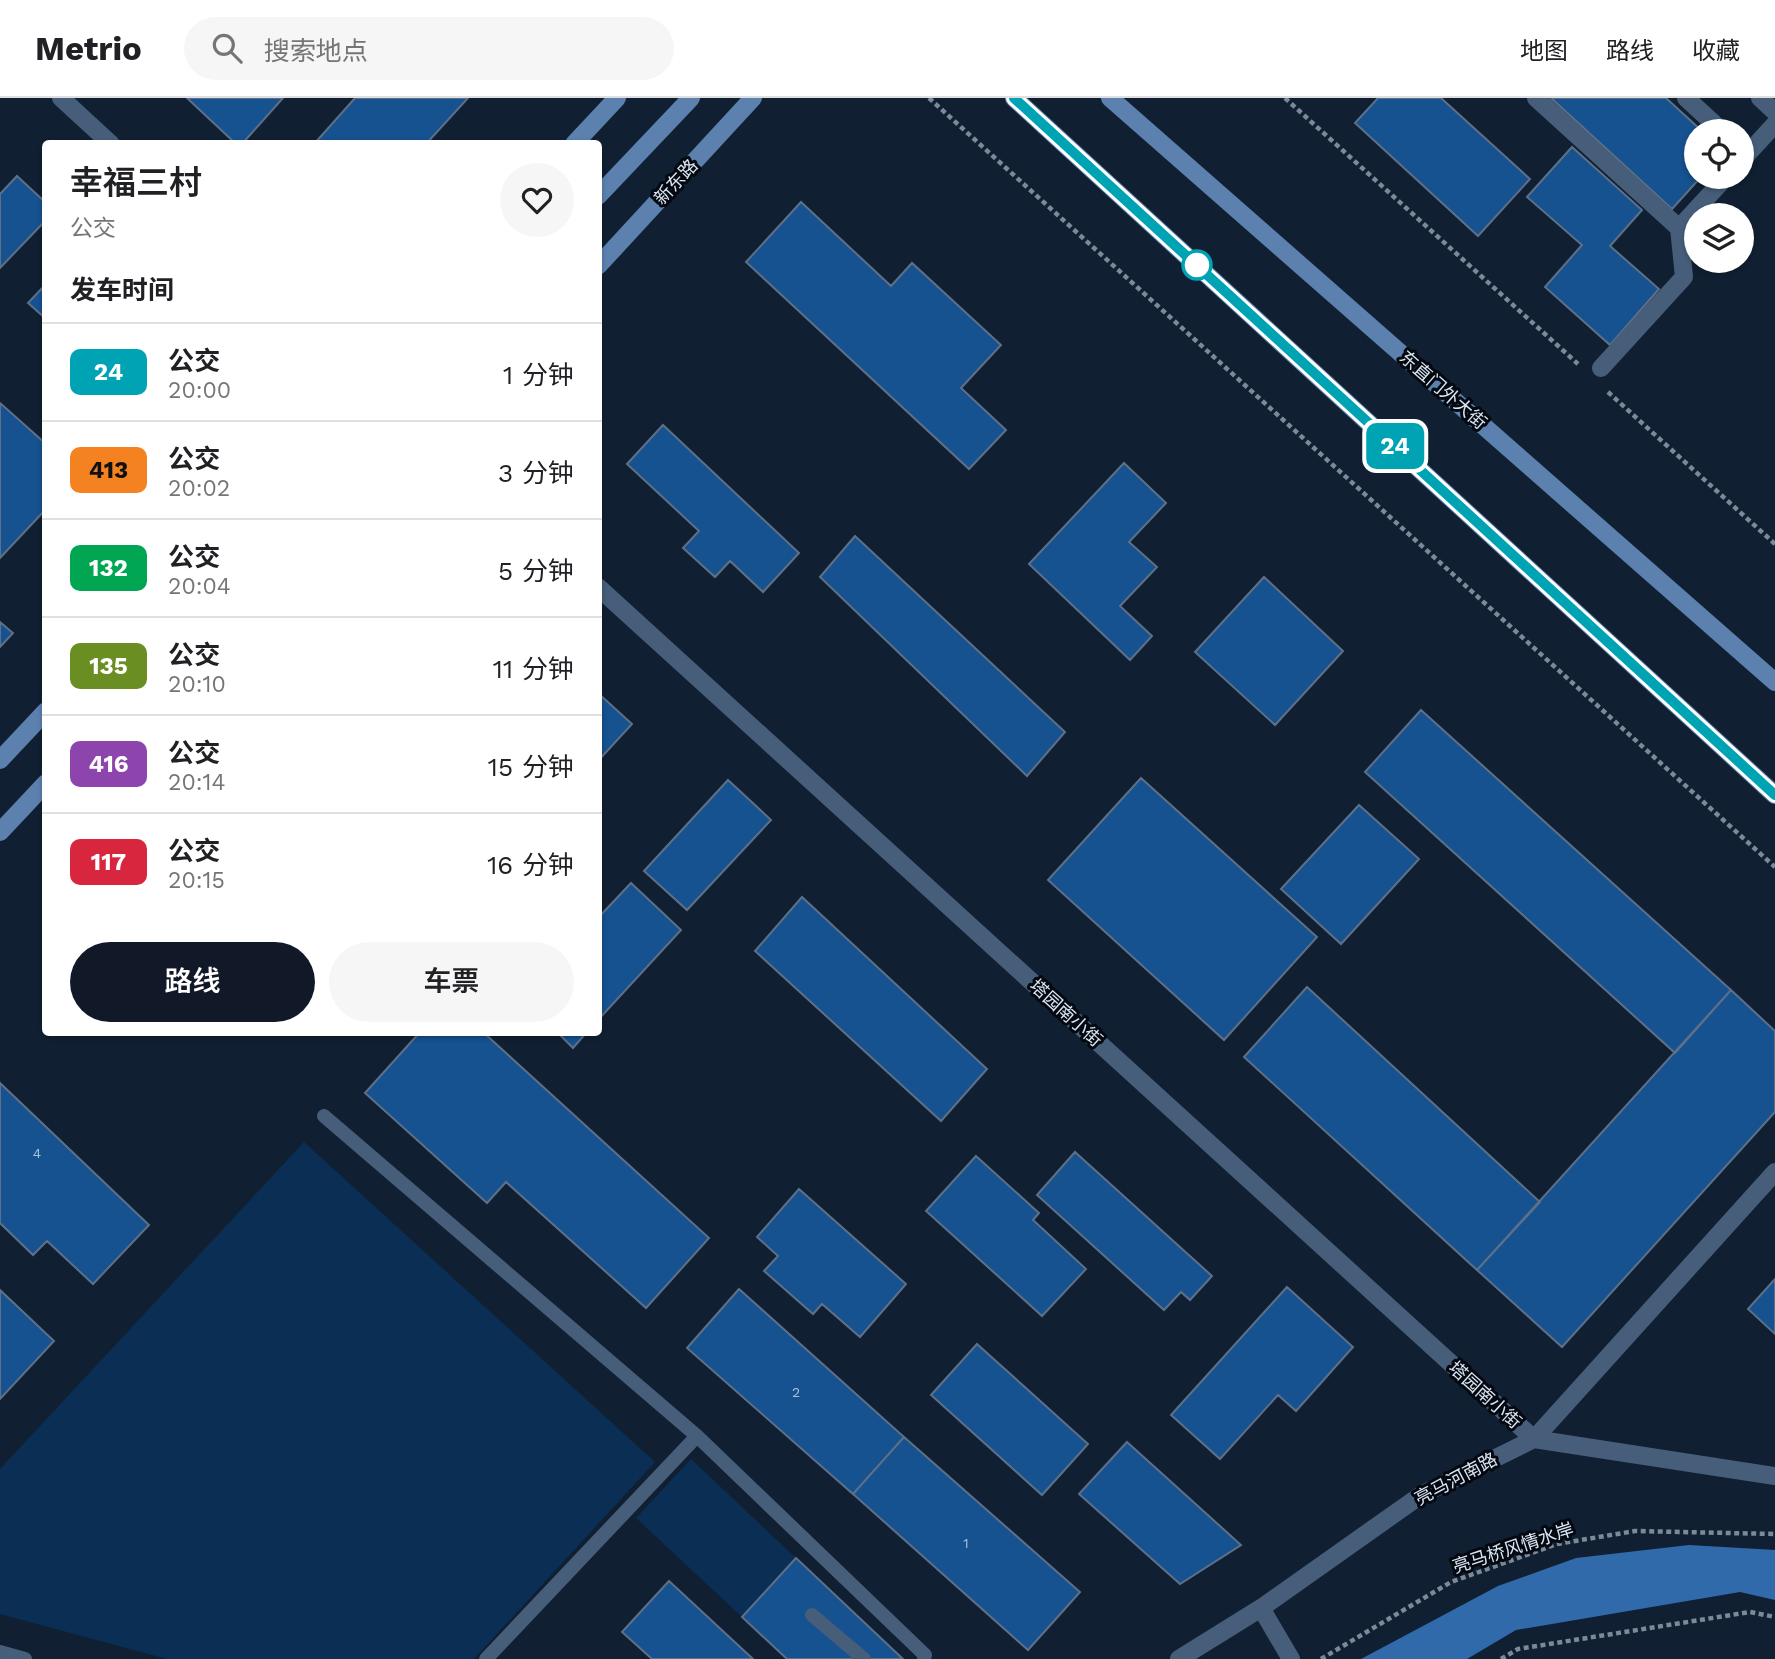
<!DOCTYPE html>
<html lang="zh">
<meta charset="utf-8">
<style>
body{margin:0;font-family:"Work Sans","Noto Sans SC",sans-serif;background:#f6f6f6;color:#202124;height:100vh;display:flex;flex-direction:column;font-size:26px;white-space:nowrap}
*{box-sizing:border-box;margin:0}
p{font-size:23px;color:#757577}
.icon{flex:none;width:38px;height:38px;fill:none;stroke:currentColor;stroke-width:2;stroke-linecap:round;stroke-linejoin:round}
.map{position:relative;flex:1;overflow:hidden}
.drawer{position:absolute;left:42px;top:42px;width:560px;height:896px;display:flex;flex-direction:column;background:#fff;border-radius:7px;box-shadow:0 2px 5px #0004}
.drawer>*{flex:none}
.badge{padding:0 14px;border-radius:10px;font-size:24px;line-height:46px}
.buttons{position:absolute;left:1684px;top:21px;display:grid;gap:14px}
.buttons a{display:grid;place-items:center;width:70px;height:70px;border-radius:50%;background:#fff;box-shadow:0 2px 5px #0004;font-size:35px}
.map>.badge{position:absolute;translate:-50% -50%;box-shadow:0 0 0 4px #fff}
h2{padding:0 28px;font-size:26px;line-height:63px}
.round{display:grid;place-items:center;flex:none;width:74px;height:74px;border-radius:37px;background:#f6f6f6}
.summary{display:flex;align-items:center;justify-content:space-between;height:119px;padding:0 28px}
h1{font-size:33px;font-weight:600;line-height:52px}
.action{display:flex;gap:14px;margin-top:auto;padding:14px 28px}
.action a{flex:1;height:80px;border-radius:42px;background:#111827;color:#fff;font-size:28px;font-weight:600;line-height:80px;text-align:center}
.action a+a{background:#f6f6f6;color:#202124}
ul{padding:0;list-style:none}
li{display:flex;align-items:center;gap:21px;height:98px;padding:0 28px;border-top:2px solid #e0e0e0}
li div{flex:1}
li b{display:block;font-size:26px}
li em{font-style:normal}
li .badge{min-width:77px;font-weight:700;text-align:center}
header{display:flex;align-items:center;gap:42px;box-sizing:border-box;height:98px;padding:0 35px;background:#fff;border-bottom:2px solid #e0e0e0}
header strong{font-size:33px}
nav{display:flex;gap:38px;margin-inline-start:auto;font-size:24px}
.search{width:490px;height:63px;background:#f6f6f6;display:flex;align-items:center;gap:18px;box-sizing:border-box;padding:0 24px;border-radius:38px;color:#757577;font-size:26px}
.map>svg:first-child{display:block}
</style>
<header>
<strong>Metrio</strong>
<div class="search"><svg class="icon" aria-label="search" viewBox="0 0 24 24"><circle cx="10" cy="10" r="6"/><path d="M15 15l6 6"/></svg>搜索地点</div>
<nav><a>地图</a><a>路线</a><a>收藏</a></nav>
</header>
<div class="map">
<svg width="1775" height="1561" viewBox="0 0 1775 1561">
<rect width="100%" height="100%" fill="#102032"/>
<path fill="#0a2e54" d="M304 1044 655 1364 474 1561H167L0 1516V1371Z
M691 1361 796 1460 742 1519 636 1420Z"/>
<path fill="#316aab" d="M1689 1447 1775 1452V1502L1740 1494 1516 1532 1467 1561H1361L1498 1488 1576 1460Z"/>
<path fill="#165190" stroke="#5e7087" stroke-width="2" d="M187 0H283L242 46H236Z
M355 0H468L426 46H314Z
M1378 0H1441L1530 81 1478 138 1355 25Z
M1551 0H1666L1702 33H1696V79H1701L1672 111Z
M1572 49 1642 112 1610 148 1659 191 1610 247 1545 189 1582 147 1527 99Z
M17 78 46 105V122L0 170V96Z
M801 104 891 188 912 165 1001 247 961 290 1006 332 969 371 746 164Z
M46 186V221L28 205Z
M0 305 46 346V411L0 460Z
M663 327 799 455 763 494 730 463 715 479 683 450 699 433 627 366Z
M1124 365 1166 405 1129 444 1157 469 1120 508 1152 538 1130 562 1029 466Z
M855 438 1065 634 1027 678 820 479Z
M1264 479 1343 553 1275 627 1195 554Z
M0 524 13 535 0 549Z
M598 595 632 626 598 663Z
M1421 612 1731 892 1675 955 1365 674Z
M1141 680 1317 839 1224 942 1048 782Z
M728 682 771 722 687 812 644 773Z
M1359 707 1419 761 1341 846 1281 791Z
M631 785 681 832 598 922V820Z
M802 799 987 971 941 1023 755 853Z
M1307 889 1540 1104 1477 1172 1244 959Z
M1731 892 1775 933V1014L1562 1249 1477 1172Z
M420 934H483L709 1140 646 1210 506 1084 487 1105 365 995Z
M557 934H587L573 950Z
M0 985 149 1127 93 1186 47 1143 33 1157 0 1125Z
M1075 1054 1212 1178 1190 1202 1181 1194 1164 1212 1037 1097Z
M976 1058 1039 1115 1033 1122 1086 1171 1042 1218 926 1113Z
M799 1091 906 1186 860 1239 822 1206 813 1216 764 1173 778 1158 757 1139Z
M1775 1181V1236L1748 1211Z
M1287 1189 1353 1249 1296 1313 1278 1297 1220 1361 1171 1317Z
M739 1191 904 1339 853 1396 687 1250Z
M0 1192 54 1243 0 1301Z
M977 1246 1088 1346 1042 1397 931 1297Z
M904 1339 1080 1494 1028 1552 853 1396Z
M1127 1344 1241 1447 1180 1486 1079 1396Z
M796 1460 903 1561H787L742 1519Z
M669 1483 753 1561H652L622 1534Z"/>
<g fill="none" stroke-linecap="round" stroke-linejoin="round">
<path stroke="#7b8998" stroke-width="4.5" stroke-dasharray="5 3.5" stroke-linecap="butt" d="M929 0 1775 769
M1285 0 1578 266
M1608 294 1775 446
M1321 1561 1451 1484 1557 1446 1635 1433 1775 1436
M1501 1561 1518 1551 1750 1514 1775 1519"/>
<path stroke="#475e7a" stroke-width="14" d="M324 1018 697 1338 925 1557 924 1561
M812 1517 864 1561
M0 1554 25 1561
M486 1561 697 1338"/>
<path stroke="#475e7a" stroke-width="18" d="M61 0 111 46
M1536 0 1679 130 1726 79
M1686 0 1722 33
M1760 0 1775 14
M1741 63 1775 26
M1601 270 1684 179 1679 130
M598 489 1534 1341 1775 1074
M1261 1510 1291 1561
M1179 1561 1261 1510 1421 1397 1534 1341 1775 1378"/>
<path stroke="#5c81af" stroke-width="18" d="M1014 0 1775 697
M1110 0 1775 584
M574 46 617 0
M598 98 691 0
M598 168 753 0
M0 662 46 613
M0 734 46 685"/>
</g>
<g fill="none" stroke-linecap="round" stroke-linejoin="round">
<defs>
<path id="line" d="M1014 0 1775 697"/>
</defs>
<use href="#line" stroke="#fff" stroke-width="16"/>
<use href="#line" stroke="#00a3b4" stroke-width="10"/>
</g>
<circle fill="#fff" stroke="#00a3b4" stroke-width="3.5" cx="1197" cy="167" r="14"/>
<g text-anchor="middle" stroke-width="6" stroke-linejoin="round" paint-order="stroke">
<g font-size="14" fill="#aac1da">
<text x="37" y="1060">4</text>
<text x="796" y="1299">2</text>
<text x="966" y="1450">1</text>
</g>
<g font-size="18" fill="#dbe6f3" stroke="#040911">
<text transform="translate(676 84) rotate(-47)" y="6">新东路</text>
<text transform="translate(1443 292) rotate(41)" y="6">东直门外大街</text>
<text transform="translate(1066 915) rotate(42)" y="6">塔园南小街</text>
<text transform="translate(1485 1297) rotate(42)" y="6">塔园南小街</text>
<text transform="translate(1456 1381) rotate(-28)" y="6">亮马河南路</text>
<text transform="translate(1513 1450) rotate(-18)" y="6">亮马桥风情水岸</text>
</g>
</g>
</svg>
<div class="buttons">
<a><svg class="icon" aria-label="locate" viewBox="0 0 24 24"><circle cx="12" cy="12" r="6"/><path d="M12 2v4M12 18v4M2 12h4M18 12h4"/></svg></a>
<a><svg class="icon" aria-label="layers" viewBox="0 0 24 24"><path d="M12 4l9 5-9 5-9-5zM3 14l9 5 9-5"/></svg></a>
</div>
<b class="badge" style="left:1395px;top:348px;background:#00a3b4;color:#fff">24</b>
<section class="drawer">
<div class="summary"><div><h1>幸福三村</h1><p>公交</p></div><a class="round"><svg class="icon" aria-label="heart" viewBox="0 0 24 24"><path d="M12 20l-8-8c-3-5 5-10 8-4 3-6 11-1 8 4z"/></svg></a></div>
<h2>发车时间</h2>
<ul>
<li><span class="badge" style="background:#00a3b4;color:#fff">24</span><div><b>公交</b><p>20:00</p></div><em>1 分钟</em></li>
<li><span class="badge" style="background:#f58220;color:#111">413</span><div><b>公交</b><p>20:02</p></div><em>3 分钟</em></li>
<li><span class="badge" style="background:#00a651;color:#fff">132</span><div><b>公交</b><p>20:04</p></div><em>5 分钟</em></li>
<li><span class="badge" style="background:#6b8e23;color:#fff">135</span><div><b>公交</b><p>20:10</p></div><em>11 分钟</em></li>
<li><span class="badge" style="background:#8e44ad;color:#fff">416</span><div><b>公交</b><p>20:14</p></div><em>15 分钟</em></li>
<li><span class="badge" style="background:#d7263d;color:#fff">117</span><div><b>公交</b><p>20:15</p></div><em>16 分钟</em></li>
</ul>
<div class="action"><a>路线</a><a>车票</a></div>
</section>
</div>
